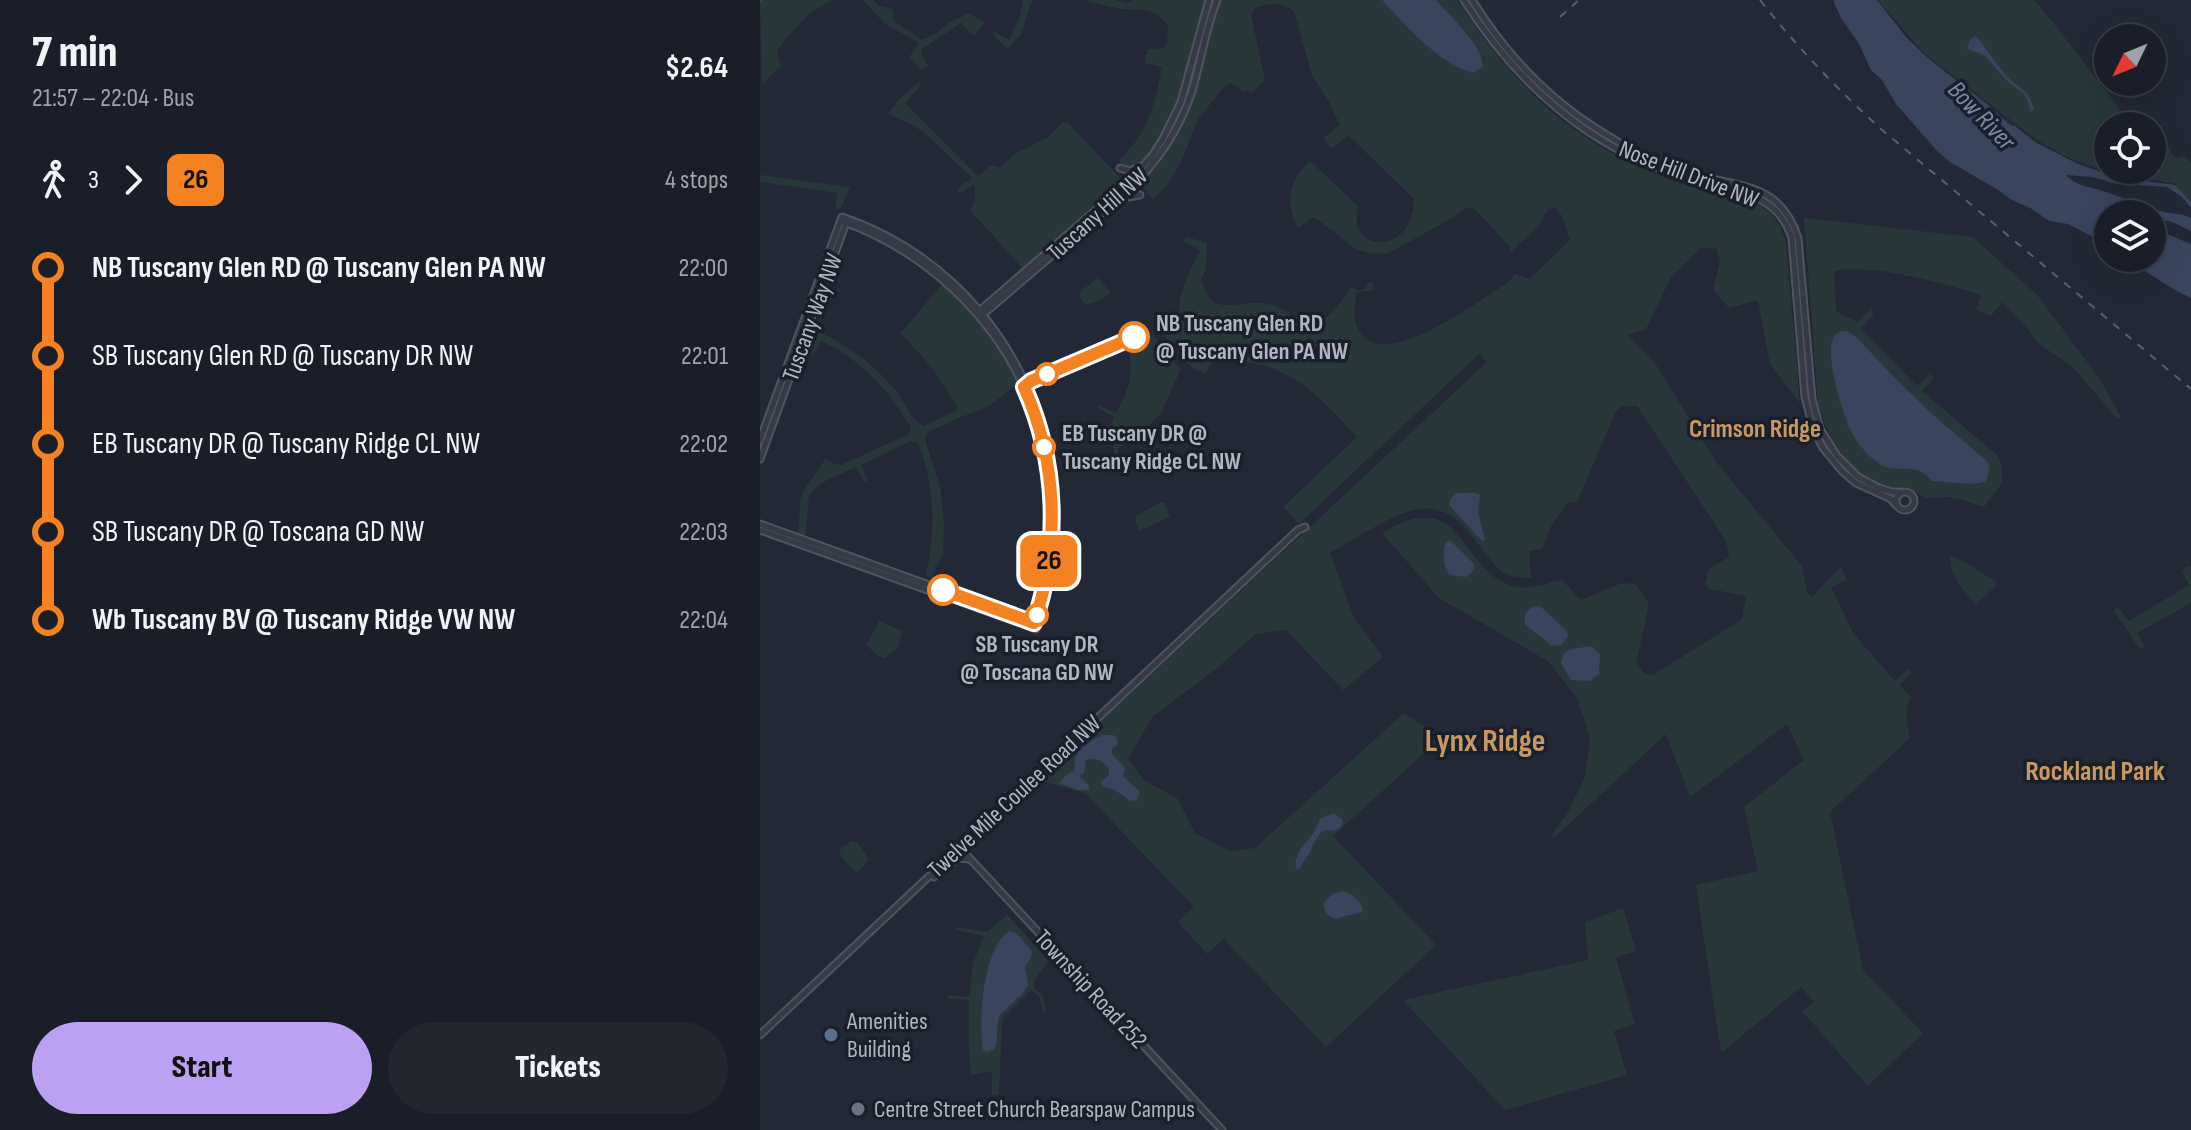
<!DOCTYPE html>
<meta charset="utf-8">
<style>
body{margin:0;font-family:"Sofia Sans Condensed",sans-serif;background:#232730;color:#f1f3f6;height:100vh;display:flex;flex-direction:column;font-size:30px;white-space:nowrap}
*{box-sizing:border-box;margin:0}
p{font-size:26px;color:#9fa2a8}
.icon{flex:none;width:44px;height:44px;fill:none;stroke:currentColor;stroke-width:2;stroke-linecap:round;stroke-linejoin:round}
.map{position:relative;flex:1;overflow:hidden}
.sheet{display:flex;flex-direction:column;background:#1a1e28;width:760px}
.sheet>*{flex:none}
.badge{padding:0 16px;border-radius:12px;font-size:28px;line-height:52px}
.needle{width:52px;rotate:227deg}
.controls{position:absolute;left:1334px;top:24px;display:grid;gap:16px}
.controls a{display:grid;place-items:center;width:72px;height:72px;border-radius:50%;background:#1a1e28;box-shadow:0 8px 32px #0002,0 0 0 2px #383c45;font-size:40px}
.map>.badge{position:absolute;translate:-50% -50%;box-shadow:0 0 0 4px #fff}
.legs{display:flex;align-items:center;gap:12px;height:88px;padding:0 32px;font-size:26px}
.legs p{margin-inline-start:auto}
.headline{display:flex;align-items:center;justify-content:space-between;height:136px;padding:0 32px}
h1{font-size:44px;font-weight:800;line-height:60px}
.action{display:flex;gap:16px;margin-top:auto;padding:16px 32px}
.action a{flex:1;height:92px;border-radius:48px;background:#bca0f2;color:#111;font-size:32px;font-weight:800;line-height:92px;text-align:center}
.action a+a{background:#232730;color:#f1f3f6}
ul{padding:0 32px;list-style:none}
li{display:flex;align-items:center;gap:28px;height:88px;font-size:30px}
li i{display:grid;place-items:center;width:12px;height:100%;margin:0 10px;background:currentColor}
li i::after{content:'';width:20px;height:20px;margin:-10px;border:6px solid;border-radius:50%;background:#1a1e28}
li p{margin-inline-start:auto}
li:first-child i{background:linear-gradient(#0000 50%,currentColor 0)}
li:last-child i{background:linear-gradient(currentColor 50%,#0000 0)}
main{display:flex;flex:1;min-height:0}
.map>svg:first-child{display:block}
</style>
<main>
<section class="sheet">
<div class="headline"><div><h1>7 min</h1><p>21:57 – 22:04 · Bus</p></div><b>$2.64</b></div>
<div class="legs"><svg class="icon" aria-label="walk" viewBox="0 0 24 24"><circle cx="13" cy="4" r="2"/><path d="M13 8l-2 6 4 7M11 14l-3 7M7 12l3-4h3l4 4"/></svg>3<svg class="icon" aria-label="forward" viewBox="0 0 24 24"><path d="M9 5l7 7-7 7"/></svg><b class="badge" style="background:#f58220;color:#111">26</b><p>4 stops</p></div>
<ul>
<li><i style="color:#f58220"></i><b>NB Tuscany Glen RD @ Tuscany Glen PA NW</b><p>22:00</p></li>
<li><i style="color:#f58220"></i><span>SB Tuscany Glen RD @ Tuscany DR NW</span><p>22:01</p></li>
<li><i style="color:#f58220"></i><span>EB Tuscany DR @ Tuscany Ridge CL NW</span><p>22:02</p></li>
<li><i style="color:#f58220"></i><span>SB Tuscany DR @ Toscana GD NW</span><p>22:03</p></li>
<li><i style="color:#f58220"></i><b>Wb Tuscany BV @ Tuscany Ridge VW NW</b><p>22:04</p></li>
</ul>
<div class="action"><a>Start</a><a>Tickets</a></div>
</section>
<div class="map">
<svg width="1431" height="1130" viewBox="0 0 1431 1130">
<rect width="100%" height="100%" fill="#222835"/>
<path fill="#28383a" d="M0 0H72L51 12 25 39 17 51 21 66 2 84Z
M103 0H113L119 6 133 9 134 21 162 40 176 33 190 22 209 13 225 22 214 36 201 23 162 49 161 52 168 66 161 70 149 57 158 45V42L125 24Z
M263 0H274L270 5 261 34 248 49 234 37 232 30 249 40 259 19Z
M323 0H354L368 3 372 0H446C434 33 411 170 365 168L359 160C388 134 395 104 402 67L384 63 388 49 404 48 407 45 408 26C393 6 383 11 362 9 349 7 336 3 323 0Z
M459 0H697C751 81 797 129 886 170 909 180 932 187 956 193 970 196 986 198 998 204 1013 212 1022 227 1026 243L1040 403 1010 364 998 300 969 308 953 290 960 262 957 249 942 247 911 277 886 329 868 335 895 363 957 463 1042 566 1047 592 1052 597 1081 566 1087 580 1071 587 1093 633 1135 681 1148 669 1152 673 1139 685 1151 697C1144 711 1146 724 1150 738L1070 812 1103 970 1163 1033 1108 1086 1042 1011 1054 1002 1041 987 961 1053 936 885 998 871 984 807 1044 760 1027 724 930 797 906 734 793 839 791 836 807 814 825 777 830 737 817 698 788 661 679 598 622 533C704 482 699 571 753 586 769 590 787 583 802 580L821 600 862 583 875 584 889 604 876 664 886 675H893L982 619 986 596 950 589 945 584 949 569 969 557 966 541 877 406 861 407 856 411 817 502 807 503 792 524 782 549 769 551 771 578C763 577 754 578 746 574 739 571 733 563 728 557 708 531 692 502 654 510 629 516 593 540 570 553L594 618 623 657 583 690 526 630 496 634 456 669 393 716 368 759 385 781 417 798 435 833 470 851 495 848 644 713 682 737 573 836 676 945 566 1047 464 939 447 954 418 922 434 907 325 793 278 780 727 362 719 354 539 524 523 507 597 437C568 406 542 374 497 364 483 360 468 360 454 357L446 374C423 365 404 346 401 320L419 317C418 292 429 272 440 250L423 241 427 237 447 243 446 268 441 280C445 289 447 301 459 304 471 308 494 300 509 304 527 308 543 327 562 319 575 314 584 296 592 286 598 293 606 291 609 282L613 283 614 290 597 292C594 309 591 326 605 338 635 365 721 299 749 282L755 274 770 279 810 240 802 216 795 208 788 209 779 225 751 252H749L750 247 715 209 706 208 687 221 629 253 615 254 597 250 554 217 538 228C525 204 529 179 550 161L598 206C585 253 653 258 654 199L588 135 572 149 563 138 580 125 568 100 552 76 534 11C521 2 510 3 495 8L491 16 505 80 492 93 487 91 483 92 471 83 462 89 437 121 422 160 407 186 393 199 381 185 382 181C400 158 418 136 428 108 440 72 445 35 459 0Z
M1118 0H1274L1284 11 1373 126H1348V170H1392V151L1397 157 1411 145 1410 151 1414 157 1419 158 1424 156 1431 162V200L1415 184 1400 181 1369 178 1347 172 1311 159 1278 141 1164 53Z
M159 82 161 85 145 103 218 176 231 165 240 167 255 154 288 137 303 122 308 123 361 179V185L264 270 210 210C216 203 216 193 214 184L199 194 197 189 212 178 167 135 153 125 128 114 141 97Z
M0 175 90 187 81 208 75 210 77 193 0 182Z
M1044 218 1213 237 1278 296 1340 379 1361 417 1357 419 1313 367 1279 344 1268 329 1242 302 1231 316 1216 310 1221 295C1182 283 1114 263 1074 271L1076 311 1097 322 1115 305 1112 309 1113 316 1101 328 1157 386 1170 374 1174 378 1162 391 1237 455 1242 467V483L1224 507C1212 503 1200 498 1187 497 1181 497 1174 499 1168 498 1159 497 1155 488 1146 487 1142 487 1138 488 1133 488 1094 484 1067 437 1058 403Z
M338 278 351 293 340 300 326 305 319 295 321 291Z
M183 283C213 312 243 345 258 384L226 408 198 418 167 433 165 439 180 487 184 521 183 556 176 566 172 578 166 575C176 530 175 487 158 443L151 441 101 465 108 480 104 482 96 467C80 475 58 481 49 496L45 537 35 533 39 529 40 502 42 493 66 458 69 462 81 465 149 434 151 427C128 390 101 359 61 341L53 356 45 353 43 349 52 328C85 344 114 363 137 392 145 403 152 422 164 426L195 411 197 406 173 369 141 333Z
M394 335 409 358 421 369 401 413 387 427 357 449 361 468 357 469 350 428 354 417 338 408 339 405 356 413C368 392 375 373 368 349L352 352 371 342Z
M401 502 405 503 410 517 379 531 375 519 376 516Z
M1190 556 1207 563 1236 582V586L1216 604C1202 589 1191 578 1190 556Z
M1428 566 1431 567V603L1377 633 1386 647 1379 648 1354 611 1358 607 1369 621 1429 585 1422 571Z
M119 621 142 631 138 648 124 658 116 655 107 645Z
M91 841 97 842 109 859 98 872 94 871 79 854 80 850Z
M863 908 876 951 856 958 875 1024 854 1031 867 1075 745 1110 643 1000 828 960 825 922Z
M247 915 289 961 274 980V988L282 994 286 1011 283 1012 279 996 271 990 242 1019 239 1094 232 1096V1071L211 1075 209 1051V1000L188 999V995L209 997 213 963 224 936 196 930V927L227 932Z"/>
<path fill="#39455d" d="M622 0H676C690 17 721 42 723 66L713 73C675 61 649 28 622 0Z
M1073 0H1117L1146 37 1169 59 1227 104 1250 125 1255 126 1275 142 1316 163 1347 174 1367 179 1415 185 1431 201V208L1421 196 1407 187 1357 184 1332 177 1306 175C1317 187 1332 187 1346 192 1364 198 1382 206 1400 211 1411 214 1422 213 1431 218V231L1410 221 1392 220V214H1348V245L1308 224 1289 221 1272 209 1250 199 1238 190 1190 162 1178 152 1136 104 1122 80 1111 70 1098 42 1081 18Z
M1216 36 1247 77 1268 94 1274 109 1271 112 1267 99 1263 93 1249 83 1225 56 1207 48 1210 39Z
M1392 228 1431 244V298C1417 292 1404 283 1391 275 1383 270 1378 263 1370 258H1392Z
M1082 331H1087L1096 337 1134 377 1173 415 1227 461 1230 467 1226 481C1213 487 1188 481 1172 481 1155 459 1137 477 1117 462 1105 453 1096 442 1090 429 1082 413 1065 354 1073 339 1075 333 1077 334 1082 331Z
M697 493H714L720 495 718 512 725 541 721 540 689 505 691 498Z
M690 540 714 564V570L706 577 690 575C683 568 683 553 685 544Z
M775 606H780L807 631 808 637 801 645 792 646 766 625C762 616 767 609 775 606Z
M831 646 840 654 839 674 830 681 811 680 801 664 804 653 812 649Z
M342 735H353L357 738 358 744 352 749V754L365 768 363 776 380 792 377 800 370 801 355 790 343 786 341 782 349 775V769C344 761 336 757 326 760L324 773 319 776 329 785V790H318L299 783 306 775 314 771 315 758 320 749 332 740Z
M574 813 583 820 581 827 574 831C560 826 556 839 551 850 548 856 543 861 540 868L536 869C533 853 546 844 554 832 557 828 558 823 560 819Z
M581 891C591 893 602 901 603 911 595 916 587 913 578 919 568 919 564 912 564 903L572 894Z
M250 931 256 933 272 951 271 958 265 967 268 985 262 994 240 1015 238 1020 236 1046 234 1049 227 1052 223 1050C218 1022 223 945 250 931Z"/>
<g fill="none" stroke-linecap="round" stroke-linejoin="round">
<path stroke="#39455d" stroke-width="2" d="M0 1 1 0"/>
<defs>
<path id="tertiary" d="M704 0C737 52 777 97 829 132 861 153 897 170 933 180 956 187 983 189 1003 201 1018 209 1027 223 1032 238L1045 397 1053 428 1063 448 1082 471 1096 483 1131 499 1136 505
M712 0C746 55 790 101 845 134 875 153 907 167 941 176 964 183 991 184 1011 198 1025 208 1033 222 1038 238L1052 399 1060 429 1077 456 1098 477 1119 488 1132 492H1141
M360 168 370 171 382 166
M363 198 380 195
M81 221C164 250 234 315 268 396
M217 313 365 185 392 156 403 139 421 102 449 0
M220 317 367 191C397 163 419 131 432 91 441 61 445 30 457 0
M0 440 82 217C252 275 335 463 276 629L0 530
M282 440 292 500 290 561
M0 459 87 220
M1136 501a9 9 0 1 1 18 0a9 9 0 1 1-18 0Z
M0 524 277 624
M273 627 287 574
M200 848 462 1130
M174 877 198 858 209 859
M0 1035 538 530 545 527"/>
</defs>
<use href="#tertiary" stroke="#4f5560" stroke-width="9"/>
<use href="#tertiary" stroke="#353a46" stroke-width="5"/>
<path stroke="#59606e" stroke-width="2" stroke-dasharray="8 8" stroke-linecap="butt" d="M1000 0C1037 47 1077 89 1121 129L1431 389
M800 17 819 0"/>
</g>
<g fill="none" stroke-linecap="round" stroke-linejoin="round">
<defs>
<path id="line-1" d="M183 590 274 623C300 545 298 463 264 387L271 381 374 337"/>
</defs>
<use href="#line-1" stroke="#fff" stroke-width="18"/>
<use href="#line-1" stroke="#f58220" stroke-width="12"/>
</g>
<g fill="#fff" stroke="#f58220" stroke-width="4">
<circle cx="374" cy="337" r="14"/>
<circle cx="287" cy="374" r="10"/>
<circle cx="284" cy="447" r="10"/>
<circle cx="183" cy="590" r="14"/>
<circle cx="277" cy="615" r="10"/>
</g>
<circle fill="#5c6f8a" stroke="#1a202a" stroke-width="3" cx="71" cy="1035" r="8"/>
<circle fill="#6b7280" stroke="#1a202a" stroke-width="3" cx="98" cy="1109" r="8"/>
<g text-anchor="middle" stroke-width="7" stroke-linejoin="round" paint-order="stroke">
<g font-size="24" fill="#afb5c2" stroke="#1a202a">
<text transform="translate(929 174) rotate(21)" y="8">Nose Hill Drive NW</text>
<text transform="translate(337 214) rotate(-42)" y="8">Tuscany Hill NW</text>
<text transform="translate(52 317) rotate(-70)" y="8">Tuscany Way NW</text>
<text transform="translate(254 796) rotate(-43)" y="8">Twelve Mile Coulee Road NW</text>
<text transform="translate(331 989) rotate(47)" y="8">Township Road 252</text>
</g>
<g font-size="24" font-weight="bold" fill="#afb5c2" stroke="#1a202a" text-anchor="start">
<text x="396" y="331">NB Tuscany Glen RD<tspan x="396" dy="28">@ Tuscany Glen PA NW</tspan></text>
<text x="302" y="441">EB Tuscany DR @<tspan x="302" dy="28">Tuscany Ridge CL NW</tspan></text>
<text x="277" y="652" text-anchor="middle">SB Tuscany DR<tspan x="277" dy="28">@ Toscana GD NW</tspan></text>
</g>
<g font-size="24" fill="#afb5c2" stroke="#1a202a" text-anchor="start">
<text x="87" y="1029">Amenities<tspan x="87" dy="28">Building</tspan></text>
<text x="114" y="1117">Centre Street Church Bearspaw Campus</text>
</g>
<g font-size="26" font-style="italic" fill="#7a8aa8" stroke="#1a202a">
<text transform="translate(1222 115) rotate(46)" y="9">Bow River</text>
</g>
<g font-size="26" font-weight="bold" fill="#c89864" stroke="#1a202a">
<text x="995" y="437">Crimson Ridge</text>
</g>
<g font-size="28" font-weight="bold" fill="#c89864" stroke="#1a202a">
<text x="1335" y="780">Rockland Park</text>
</g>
<g font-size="32" font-weight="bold" fill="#c89864" stroke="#1a202a">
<text x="725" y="751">Lynx Ridge</text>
</g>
</g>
</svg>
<div class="controls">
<a><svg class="needle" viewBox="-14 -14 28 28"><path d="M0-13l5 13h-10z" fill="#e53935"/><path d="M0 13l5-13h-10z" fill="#9fa2a8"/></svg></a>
<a><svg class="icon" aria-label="locate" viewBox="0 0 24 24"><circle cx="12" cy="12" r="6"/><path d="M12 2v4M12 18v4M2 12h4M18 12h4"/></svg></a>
<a><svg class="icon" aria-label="layers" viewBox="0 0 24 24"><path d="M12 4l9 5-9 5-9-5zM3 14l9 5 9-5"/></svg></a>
</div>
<b class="badge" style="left:289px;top:561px;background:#f58220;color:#111">26</b>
</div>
</main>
